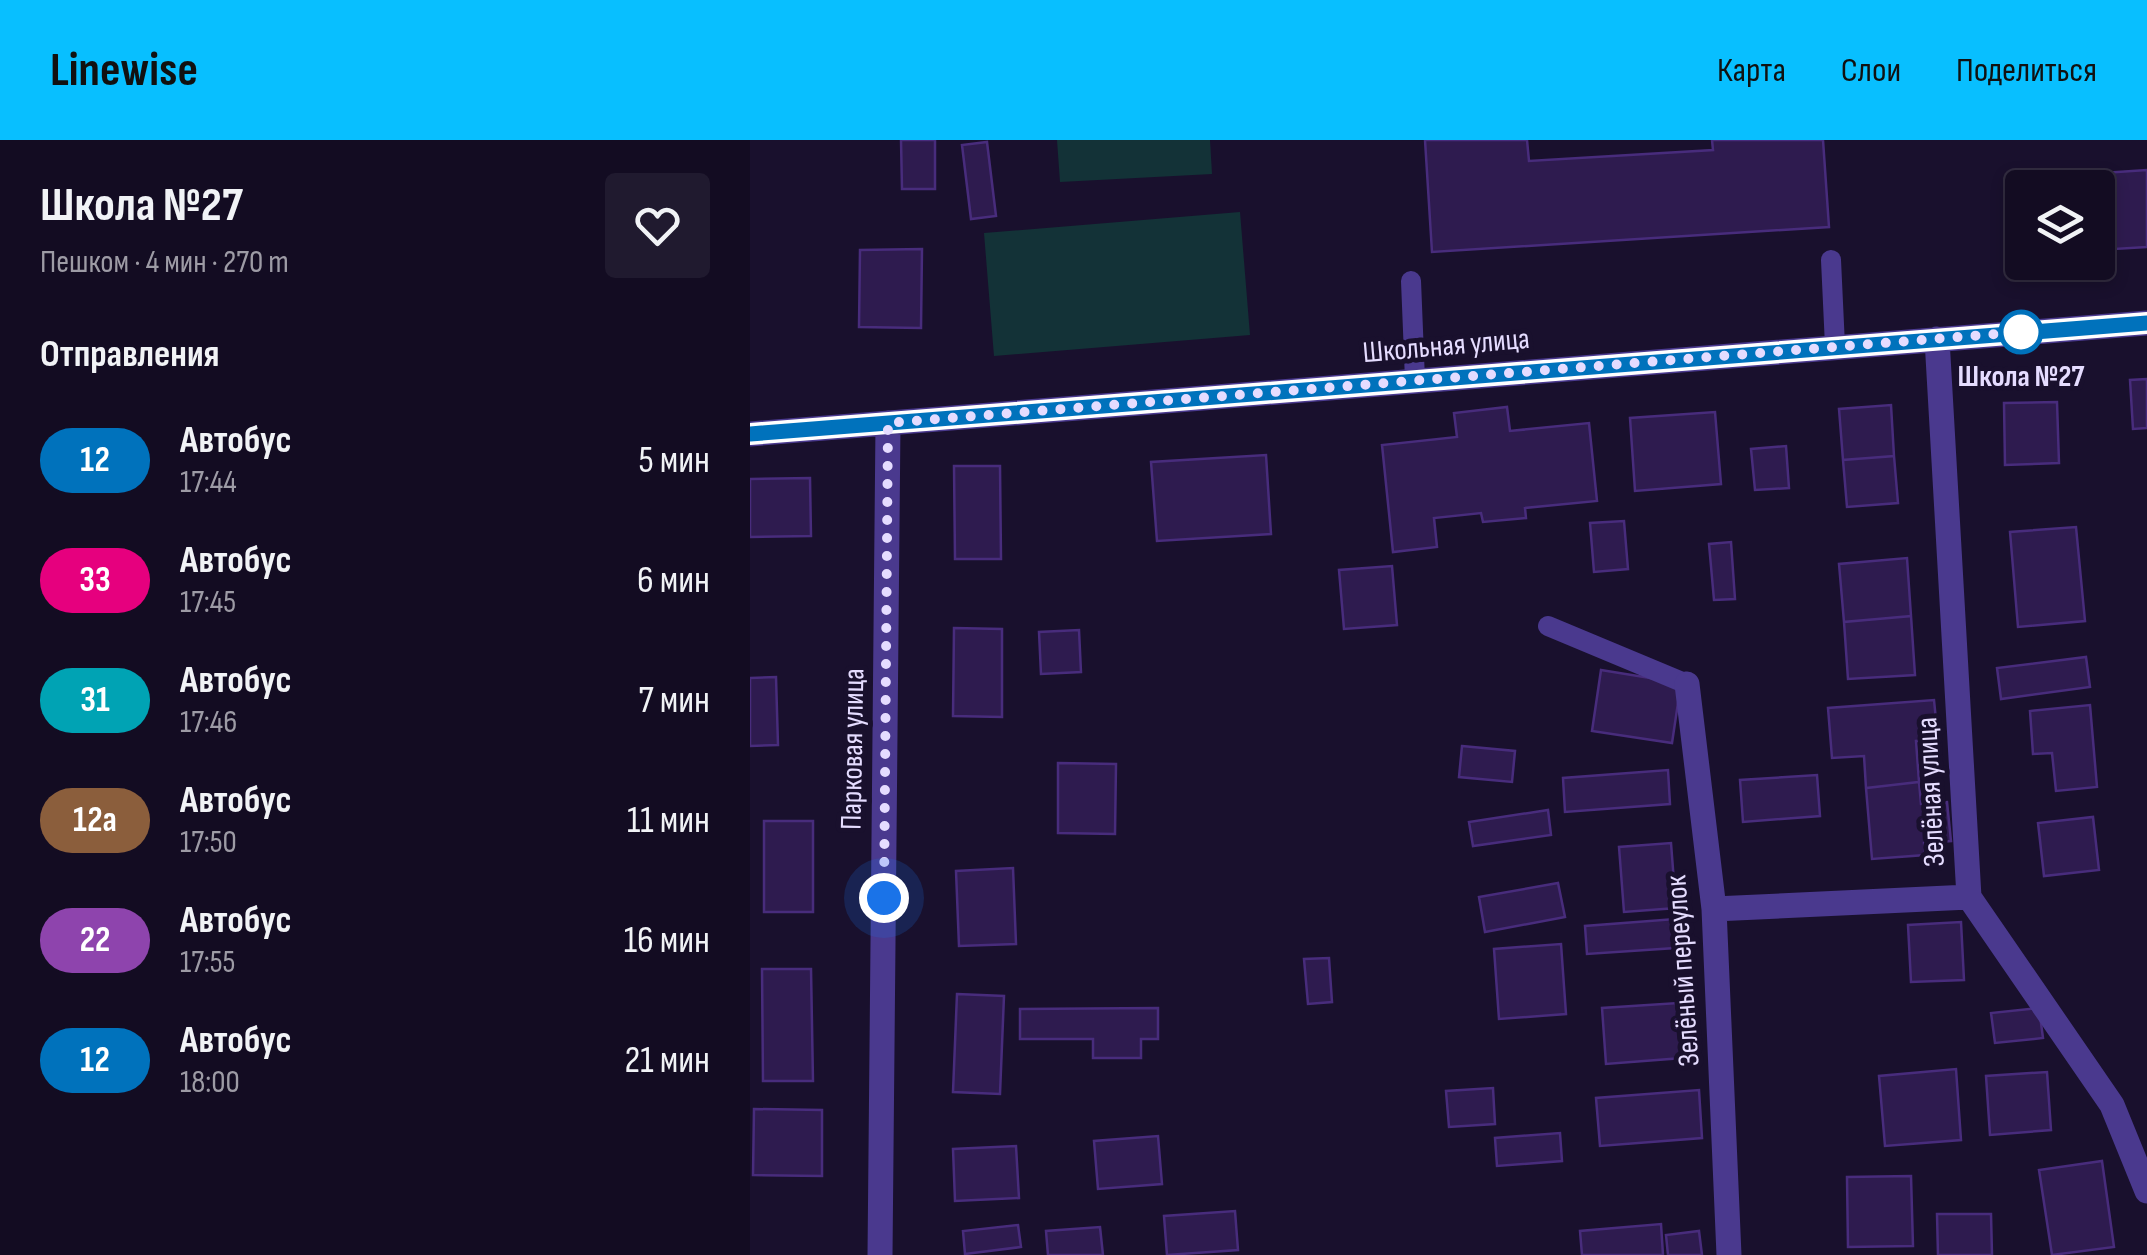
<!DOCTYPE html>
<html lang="ru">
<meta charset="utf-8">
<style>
body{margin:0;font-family:"Sofia Sans Condensed",sans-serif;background:#201a2f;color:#f1f3f6;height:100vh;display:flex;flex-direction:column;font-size:38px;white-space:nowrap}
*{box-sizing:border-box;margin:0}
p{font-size:32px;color:#9d9ba5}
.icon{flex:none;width:55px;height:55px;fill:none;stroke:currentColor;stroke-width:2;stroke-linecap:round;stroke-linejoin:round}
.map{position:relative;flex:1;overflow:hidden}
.side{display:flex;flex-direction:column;background:#130c22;width:750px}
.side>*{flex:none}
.badge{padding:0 20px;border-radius:32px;font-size:35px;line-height:65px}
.buttons{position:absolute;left:1255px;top:30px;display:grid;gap:20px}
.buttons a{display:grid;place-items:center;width:110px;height:110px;border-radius:10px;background:#130c22;box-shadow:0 5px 15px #0003,0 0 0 2px #322c40;font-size:50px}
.you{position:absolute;width:50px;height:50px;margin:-25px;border:8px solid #fff;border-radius:50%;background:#1a73e8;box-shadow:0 0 0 15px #1a73e833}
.map>.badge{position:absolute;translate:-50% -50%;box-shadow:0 0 0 5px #fff}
h2{padding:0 40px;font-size:38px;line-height:90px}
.round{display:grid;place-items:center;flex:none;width:105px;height:105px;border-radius:10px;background:#201a2f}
.head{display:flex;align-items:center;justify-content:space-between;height:170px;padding:0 40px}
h1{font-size:48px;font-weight:700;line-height:75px}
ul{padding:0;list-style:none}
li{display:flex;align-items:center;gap:30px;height:120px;padding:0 40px}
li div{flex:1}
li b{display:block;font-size:38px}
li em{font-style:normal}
li .badge{min-width:110px;font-weight:700;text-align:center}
header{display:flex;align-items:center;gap:60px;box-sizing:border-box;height:140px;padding:0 50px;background:#08bfff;color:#111}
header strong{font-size:48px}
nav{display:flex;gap:55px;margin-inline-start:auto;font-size:35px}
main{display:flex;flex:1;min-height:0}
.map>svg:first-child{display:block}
</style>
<header>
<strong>Linewise</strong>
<nav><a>Карта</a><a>Слои</a><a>Поделиться</a></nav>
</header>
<main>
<section class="side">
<div class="head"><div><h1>Школа №27</h1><p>Пешком · 4 мин · 270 m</p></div><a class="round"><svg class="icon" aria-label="heart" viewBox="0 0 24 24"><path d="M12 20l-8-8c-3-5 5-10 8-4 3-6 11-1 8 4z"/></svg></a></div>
<h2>Отправления</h2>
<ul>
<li><span class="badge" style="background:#0072bc;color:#fff">12</span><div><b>Автобус</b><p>17:44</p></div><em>5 мин</em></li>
<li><span class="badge" style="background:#e6007e;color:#fff">33</span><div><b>Автобус</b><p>17:45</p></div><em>6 мин</em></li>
<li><span class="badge" style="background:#00a3b4;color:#fff">31</span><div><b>Автобус</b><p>17:46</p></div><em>7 мин</em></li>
<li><span class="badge" style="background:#8b5e3c;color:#fff">12а</span><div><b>Автобус</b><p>17:50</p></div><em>11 мин</em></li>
<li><span class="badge" style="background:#8e44ad;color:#fff">22</span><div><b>Автобус</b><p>17:55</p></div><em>16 мин</em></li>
<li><span class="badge" style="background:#0072bc;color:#fff">12</span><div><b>Автобус</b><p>18:00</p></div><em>21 мин</em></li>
</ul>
</section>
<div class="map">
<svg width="1397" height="1115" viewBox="0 0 1397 1115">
<rect width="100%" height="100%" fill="#19102d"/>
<path fill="#133237" d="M307 0H460L462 34 310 42Z
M490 72 500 195 244 216 234 93Z"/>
<path fill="#2e1b4f" stroke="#482c7c" stroke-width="2.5" d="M151 0H185V49H152Z
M675 0H777L779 21 963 10 962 0H1073L1079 87 682 112Z
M237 2 246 76 221 79 212 5Z
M1397 30V107L1348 110V48H1295L1294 37Z
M172 109 171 188 109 187 110 110Z
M1397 239V288L1383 289 1380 240Z
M1307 262 1309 323 1255 325 1254 263Z
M1141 265 1144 316 1093 320 1089 269Z
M757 267 760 291 839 283 847 361 775 368 776 378 733 382 731 373 684 378 687 407 643 412 632 305 707 297 704 273Z
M965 272 971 344 885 351 880 278Z
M1036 306 1039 348 1005 350 1001 309Z
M516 315 521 394 407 401 401 322Z
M1144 316 1148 363 1097 367 1093 320Z
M204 326H250L251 419H205Z
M60 338 61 396 0 397V339Z
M874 381 878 429 844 432 840 383Z
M1326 387 1335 481 1268 487 1260 392Z
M981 402 985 459 964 460 959 404Z
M1157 418 1161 476 1094 482 1089 424Z
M642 426 647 485 594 489 589 430Z
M1161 476 1165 535 1098 539 1094 482Z
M204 488 252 489V577L203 576Z
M329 490 331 532 291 534 289 492Z
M1336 517 1340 547 1251 559 1247 528Z
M851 530 931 543 922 603 842 591Z
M26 537 28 605 0 606V538Z
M1184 560 1188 600 1166 601 1169 642 1116 648 1114 616 1082 618 1078 568Z
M1340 565 1347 647 1306 651 1302 613 1283 614 1280 571Z
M712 606 765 611 762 642 709 637Z
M308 623 366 624 365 694 308 693Z
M918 630 920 664 815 672 813 638Z
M1067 635 1070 676 993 682 990 640Z
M1169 642 1171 664 1197 662 1201 701 1174 703 1175 715 1122 719 1116 648Z
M798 670 801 695 723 706 719 682Z
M1343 677 1349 730 1294 736 1288 683Z
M14 681H63V772H14Z
M921 703 926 768 874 772 869 707Z
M263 728 266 804 209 806 206 731Z
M808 743 815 777 735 792 729 757Z
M938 778 940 807 837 814 835 786Z
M1211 782 1214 840 1161 842 1158 785Z
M811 804 816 874 749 879 744 809Z
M579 818 582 862 558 864 554 819Z
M12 829H61L63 941H13Z
M207 854 254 856 250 954 203 952Z
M928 863 932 918 856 924 852 868Z
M408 868V899H391V918H343V899H270V869Z
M1289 868 1293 898 1245 903 1241 873Z
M1206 929 1211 1000 1135 1006 1129 936Z
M1297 932 1301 990 1240 995 1236 936Z
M743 948 745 984 699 987 696 951Z
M949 950 952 998 850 1006 846 958Z
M4 969 72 970V1036L3 1035Z
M810 993 812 1021 747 1026 745 998Z
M408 996 412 1044 348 1049 344 1001Z
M266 1006 269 1058 205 1061 203 1009Z
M1352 1021 1364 1107 1302 1115 1289 1030Z
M1161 1036 1163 1106 1098 1107 1097 1037Z
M485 1071 488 1110 417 1115 414 1076Z
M1187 1074H1241L1242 1115H1188Z
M911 1084 913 1115H832L830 1091Z
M268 1085 271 1107 215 1114 213 1091Z
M350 1087 353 1115H298L296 1091Z
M949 1091 952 1115H918L916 1095Z"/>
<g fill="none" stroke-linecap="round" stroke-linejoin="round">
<path stroke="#4a398e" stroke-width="20" d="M1081 120 1085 206
M661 141 665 240
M798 486 937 544"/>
<path stroke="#4a398e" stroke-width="25" d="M1187 199 1219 757 1362 965 1397 1051
M0 294 1397 183
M937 544 964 769 979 1115
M964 769 1219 757
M130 1115 138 283"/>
</g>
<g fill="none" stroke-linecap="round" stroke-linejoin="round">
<defs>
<path id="line" d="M0 294 1397 183"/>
</defs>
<use href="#line" stroke="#fff" stroke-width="22"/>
<use href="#line" stroke="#0072bc" stroke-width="15"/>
<path stroke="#e5dcff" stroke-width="10" stroke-dasharray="0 18" d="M134 758 138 283 1271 192"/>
</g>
<circle fill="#fff" stroke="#0072bc" stroke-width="5" cx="1271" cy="192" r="20"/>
<g text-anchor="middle" stroke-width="10" stroke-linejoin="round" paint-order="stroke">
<g font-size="30" fill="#e5dcff" stroke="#19102d">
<text transform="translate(696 205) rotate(-5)" y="10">Школьная улица</text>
<text transform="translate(102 609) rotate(-89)" y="10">Парковая улица</text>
<text transform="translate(1180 652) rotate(-93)" y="10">Зелёная улица</text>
<text transform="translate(932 831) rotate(-94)" y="10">Зелёный переулок</text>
</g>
<g font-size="30" font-weight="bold" fill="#e5dcff" stroke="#19102d">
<text x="1271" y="246">Школа №27</text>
</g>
</g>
</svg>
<div class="buttons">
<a><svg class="icon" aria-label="layers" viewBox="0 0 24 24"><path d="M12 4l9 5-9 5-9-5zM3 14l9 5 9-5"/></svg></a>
</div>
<div class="you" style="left:134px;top:758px"></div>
</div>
</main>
